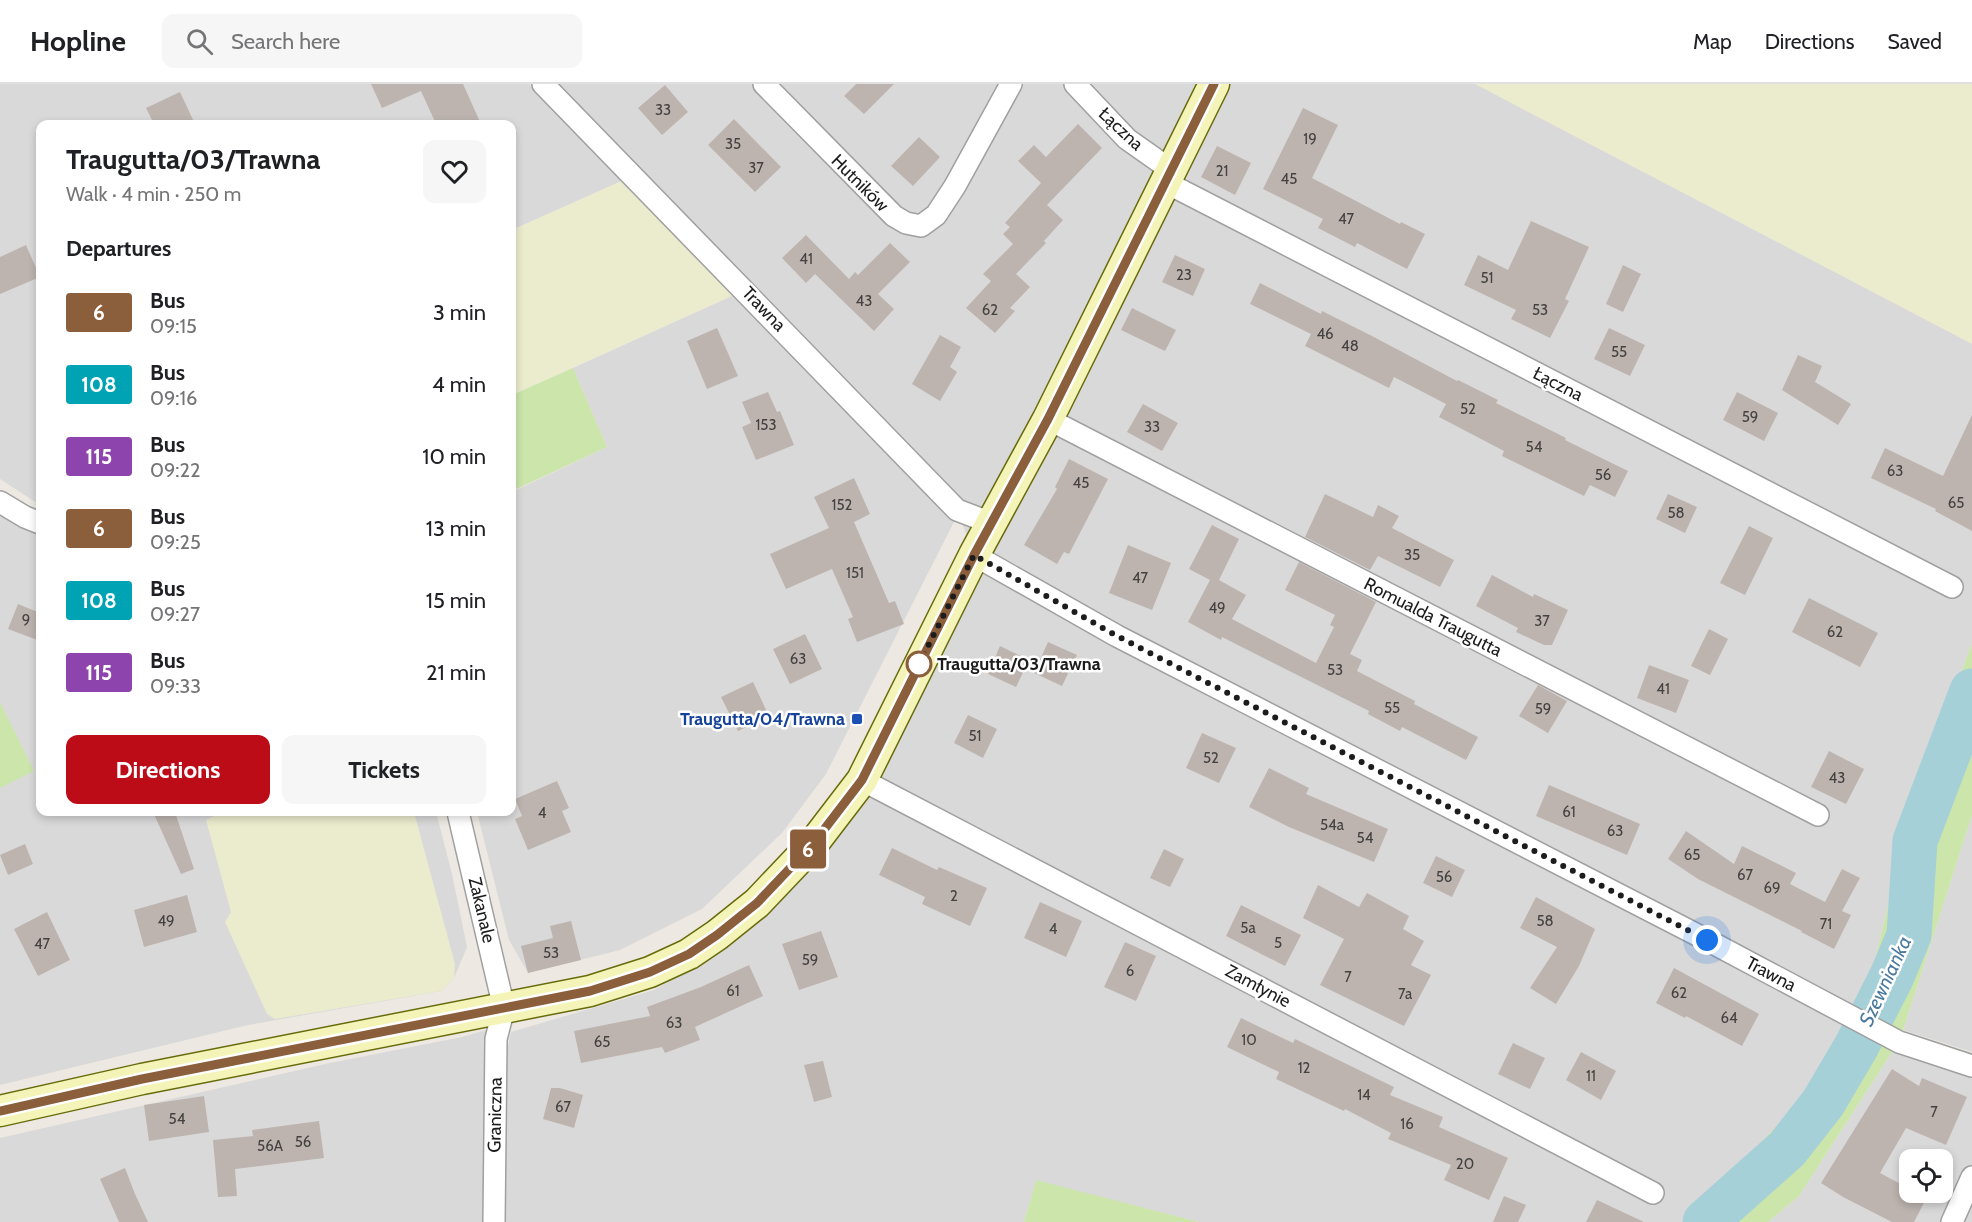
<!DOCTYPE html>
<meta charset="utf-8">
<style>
body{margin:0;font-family:Cabin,sans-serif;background:#f6f6f6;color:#202124;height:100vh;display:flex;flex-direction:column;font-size:22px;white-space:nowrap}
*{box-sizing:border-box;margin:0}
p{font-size:20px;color:#757577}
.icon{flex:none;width:33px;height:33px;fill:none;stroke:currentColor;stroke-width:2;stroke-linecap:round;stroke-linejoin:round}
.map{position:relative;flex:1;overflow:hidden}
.drawer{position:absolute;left:36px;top:36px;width:480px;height:696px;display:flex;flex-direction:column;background:#fff;border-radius:12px;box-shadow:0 3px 9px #0003}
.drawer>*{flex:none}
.badge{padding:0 12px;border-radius:4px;font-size:21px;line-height:39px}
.fabs{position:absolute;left:1899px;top:1065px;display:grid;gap:12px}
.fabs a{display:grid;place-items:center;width:54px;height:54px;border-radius:12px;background:#fff;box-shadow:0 3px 9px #0003;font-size:30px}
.you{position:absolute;width:30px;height:30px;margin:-15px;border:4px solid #fff;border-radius:50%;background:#1a73e8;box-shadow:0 0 0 9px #1a73e833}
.map>.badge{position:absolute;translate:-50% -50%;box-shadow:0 0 0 3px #fff}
h2{padding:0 30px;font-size:22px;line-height:54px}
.round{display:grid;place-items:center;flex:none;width:63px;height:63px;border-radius:12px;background:#f6f6f6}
.head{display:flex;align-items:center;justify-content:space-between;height:102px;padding:0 30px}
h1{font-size:28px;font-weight:700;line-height:45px}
.cta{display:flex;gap:12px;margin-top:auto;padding:12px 30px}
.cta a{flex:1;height:69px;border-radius:12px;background:#bc0c18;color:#fff;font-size:24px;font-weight:700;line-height:69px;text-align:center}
.cta a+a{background:#f6f6f6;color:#202124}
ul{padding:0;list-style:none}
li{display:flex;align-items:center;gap:18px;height:72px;padding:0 30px}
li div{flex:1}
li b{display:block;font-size:22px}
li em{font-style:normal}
li .badge{min-width:66px;font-weight:700;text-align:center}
header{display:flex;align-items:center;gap:36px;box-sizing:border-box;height:84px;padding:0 30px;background:#fff;border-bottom:2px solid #e0e0e0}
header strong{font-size:28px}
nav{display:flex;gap:33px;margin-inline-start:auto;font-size:21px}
.search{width:420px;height:54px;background:#f6f6f6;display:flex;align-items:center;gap:15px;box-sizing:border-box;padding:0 21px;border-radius:12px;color:#757577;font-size:22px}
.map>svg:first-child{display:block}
</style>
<header>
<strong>Hopline</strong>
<div class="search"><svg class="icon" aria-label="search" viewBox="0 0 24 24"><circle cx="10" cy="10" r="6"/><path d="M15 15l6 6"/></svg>Search here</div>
<nav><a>Map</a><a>Directions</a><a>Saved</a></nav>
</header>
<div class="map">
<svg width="1972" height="1138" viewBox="0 0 1972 1138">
<rect width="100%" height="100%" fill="#ede9e2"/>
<path fill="#dad9d9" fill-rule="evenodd" d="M0 0H529L624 96 512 146V40H40V421L0 395Z
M543 0H1972V559L1934 662 1889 818 1869 900 1819 998 1684 1138H1199L1036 1097 1024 1138H502V988L511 948 654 906 707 876 762 835 757 819 813 760 974 471 957 426Z
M736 210 955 436 826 690 782 749 702 825 620 866 528 889 509 856 477 728H512V408L607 363 573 284Z
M0 430 11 439 40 451V728H436L452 790 467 863 454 894 441 907 248 941 0 1001Z
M1972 731V968L1903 946Z
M486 946 488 982 484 1138H0V1054L325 980 462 953Z
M1892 968 1972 993V1138H1768L1799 1112ZM1910 1076H1942V1108H1910Z"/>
<path fill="#ebebce" d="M1475 0H1972V260Z
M624 96 736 210 512 311V146Z
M223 728H414L455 880 454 894 441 907 275 935 267 930 225 838 231 828 206 736Z"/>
<path fill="#cbe5ab" d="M573 284 607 363 512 407V311Z
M1972 559V731L1903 946 1892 968 1799 1112 1768 1138H1684L1819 998 1869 900 1889 818 1934 662Z
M0 618 34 687 0 704Z
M1036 1096 1199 1138H1024Z"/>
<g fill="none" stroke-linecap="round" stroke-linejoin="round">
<path stroke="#a5d0d8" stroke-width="45" d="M1705 1138 1787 1065 1823 1019 1856 963 1892 892 1909 851 1915 757 1972 607"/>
</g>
<path fill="#bdb4af" d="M371 0H463L481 40H436L421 7 382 24Z
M856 0H894L864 30 844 12Z
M665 1 688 28 662 51 638 24Z
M180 8 195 40H154L146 24Z
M1303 24 1338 41 1312 94 1400 140 1401 138 1425 150 1407 185 1357 159 1355 163 1318 144 1323 135 1263 105Z
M734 35 781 83 755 108 708 61Z
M1078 40 1102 64 1047 121 1063 136 1044 157 1046 159 1016 190 1030 203 1010 224 1015 227 995 249 966 224 991 197 983 190 1013 160 1003 150 1010 143 1005 139 1041 99 1018 77 1034 61 1046 73Z
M919 53 940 73 913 102 891 82Z
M1217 62 1251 79 1235 111 1201 93Z
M1531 137 1589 163 1565 215 1569 217 1550 254 1511 235 1516 226 1464 201 1478 171 1508 186Z
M806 151 849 195 855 188 858 191 890 159 910 178 878 210 894 225 874 247 815 190 806 199 782 174Z
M26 161 40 193 0 210V173Z
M1175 171 1205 185 1193 212 1162 198Z
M1623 181 1641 190 1623 228 1606 220Z
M1260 199 1321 230 1322 227 1372 252 1457 297 1458 296 1498 316 1496 319 1566 354 1565 356 1628 387 1615 413 1590 401 1584 412 1502 372 1504 367 1439 333 1446 320 1394 293 1389 304 1305 262 1311 250 1250 220Z
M1132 224 1176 246 1165 267 1121 246Z
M717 244 738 292 707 305 687 257Z
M1609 244 1645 261 1630 292 1594 275Z
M940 251 961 263 950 283 957 288 940 317 912 300Z
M1798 271 1822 282 1815 298 1851 320 1838 341 1782 306Z
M768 308 777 328 780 327 794 361 756 376 742 343 751 339 742 318Z
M1737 308 1778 329 1764 357 1723 336Z
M1143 320 1178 339 1162 367 1127 348Z
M1972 331V447L1935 427 1936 425 1871 394 1885 364 1943 392Z
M1069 375 1108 395 1069 470 1064 468 1057 480 1024 461 1057 405 1055 403Z
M854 394 870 430 854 438 889 519 895 517 904 540 857 558 848 535 853 533 832 485 786 505 770 470 829 444 814 413Z
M1325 410 1373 433 1378 421 1399 432 1392 444 1454 476 1440 503 1378 472 1370 486 1305 453Z
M1668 410 1697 423 1685 449 1656 435Z
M1212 441 1239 455 1219 496 1246 511 1232 535 1316 579 1334 543 1330 541 1335 531 1285 506 1299 478 1376 518 1350 570 1362 576 1357 587 1415 617 1414 620 1478 653 1466 676 1402 643 1400 647 1368 630 1369 627 1222 553 1221 556 1188 538 1210 496 1189 485Z
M1749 442 1773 454 1745 511 1720 499Z
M1128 461 1171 479 1152 526 1109 509Z
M1492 491 1533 513 1534 510 1568 526 1552 561H1544L1516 548 1518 544 1476 522Z
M1809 514 1878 549 1860 583 1792 548Z
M18 520 40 529V557L8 545Z
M1709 545 1728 555 1710 591 1691 582Z
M805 550 822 585 790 600 773 565Z
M1048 558 1077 571 1062 602 1034 589Z
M1000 562 1029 576 1016 603 988 590Z
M1649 581 1689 596 1676 629 1637 614Z
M753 598 769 632 738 647 721 613Z
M1538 601 1567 617 1548 649 1519 632Z
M968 631 997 645 983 674 954 659Z
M1202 649 1236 664 1219 699 1186 684Z
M1829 667 1864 685 1846 720 1811 703Z
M1269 684 1309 704 1306 710 1388 745 1374 778 1289 743 1249 723Z
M557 697 569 724 562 727 571 748 528 766 515 735 522 732 515 715Z
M1549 701 1640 740 1627 771 1536 732Z
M153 728H175L194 785 181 790Z
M1686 747 1734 780 1742 762 1796 789 1790 800 1825 818 1842 785 1860 794 1842 827 1851 831 1834 865 1801 848 1802 847 1698 795 1668 775Z
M25 760 33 780 8 791 0 771Z
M892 764 937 786 939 783 987 804 970 842 922 820 925 813 879 791Z
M1164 765 1184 775 1170 803 1150 794Z
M1436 772 1465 786 1452 813 1423 799Z
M1318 801 1359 823 1367 809 1409 832 1403 845 1424 857 1411 881 1431 891 1404 942 1320 901 1344 855 1303 834Z
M187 811 197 848 144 863 134 826Z
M1536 813 1595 845 1579 882 1556 920 1530 904 1557 863 1520 844Z
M1040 818 1082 837 1066 873 1024 854Z
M1241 821 1301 851 1285 882 1226 852Z
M47 828 70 876 38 892 14 845Z
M571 837 581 876 528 889 521 862 553 854 550 842Z
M821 847 838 893 799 906 782 860Z
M1125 858 1156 872 1136 917 1104 903Z
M749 881 763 912 695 943 700 956 665 969 662 963 581 979 574 947 650 932 647 923 701 903Z
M1674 884 1759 930 1742 962 1686 932 1685 934 1656 919Z
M1241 934 1293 959 1295 955 1394 1003 1390 1011 1443 1033 1439 1043 1508 1074 1489 1116 1444 1096 1451 1081 1388 1055 1391 1049 1345 1025 1344 1027 1276 995 1279 988 1227 963Z
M1513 959 1545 974 1530 1005 1498 990Z
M1581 968 1616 987 1601 1016 1566 996Z
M823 977 832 1013 814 1018 804 981Z
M1892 985 1919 1002 1922 994 1967 1013 1946 1061 1906 1044 1880 1089 1910 1105V1108H1917L1927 1113 1914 1138H1892L1843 1113 1821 1099Z
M551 1004H560L583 1011 574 1044 543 1035Z
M204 1012 209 1048 149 1057 144 1021Z
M319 1037 324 1074 235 1085 237 1112 218 1113 213 1056 253 1052 252 1046Z
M125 1084 135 1110 148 1138H119L100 1095Z
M1504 1112 1526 1121 1518 1138H1493Z
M1597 1116 1644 1138H1586Z"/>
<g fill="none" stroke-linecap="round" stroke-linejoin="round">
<defs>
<path id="minor" d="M543 0 957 426 991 439
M764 0 894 132 906 139 921 142 936 131 955 102 1011 0
M1075 0 1127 55 1171 86
M1165 98 1952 503
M1048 335 1818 731
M0 418 25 433 40 439
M974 471 1117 552 1707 856 1899 958 1972 982
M862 696 1653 1109
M458 728 504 924 496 955 494 1138
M1952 1138 1972 1093"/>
<path id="secondary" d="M0 1027 142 995 590 907 650 888 689 870 717 851 757 819 813 760 862 696 974 471 1048 335 1214 0"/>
</defs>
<use href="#minor" stroke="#a0a0a0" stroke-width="24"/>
<use href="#secondary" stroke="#676b0b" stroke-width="33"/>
<use href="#minor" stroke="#fff" stroke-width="21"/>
<use href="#secondary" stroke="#f5f4b8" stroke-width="30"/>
</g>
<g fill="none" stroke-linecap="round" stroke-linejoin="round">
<defs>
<path id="line" d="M0 1027 142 995 590 907 650 888 689 870 717 851 757 819 813 760 862 696 974 471 1048 335 1214 0"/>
</defs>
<use href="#line" stroke="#fff" stroke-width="14"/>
<use href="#line" stroke="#8b5e3c" stroke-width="9"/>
<path stroke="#1c1c1c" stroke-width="6" stroke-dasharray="0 10.8" d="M919 580 974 471 1117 552 1707 856"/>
</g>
<circle fill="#fff" stroke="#8b5e3c" stroke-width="3" cx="919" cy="580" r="12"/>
<rect fill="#1a4fb4" stroke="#fff" stroke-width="2" x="851" y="629" width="12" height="12" rx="3"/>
<g text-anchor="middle" stroke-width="5" stroke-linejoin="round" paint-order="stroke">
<g font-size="15" fill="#444241">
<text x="663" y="31">33</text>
<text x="1310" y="60">19</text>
<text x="733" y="65">35</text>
<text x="756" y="89">37</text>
<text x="1222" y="92">21</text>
<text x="1289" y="100">45</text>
<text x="1346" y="140">47</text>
<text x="806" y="180">41</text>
<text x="1184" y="196">23</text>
<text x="1487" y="199">51</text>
<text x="864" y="222">43</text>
<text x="990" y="231">62</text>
<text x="1540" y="231">53</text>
<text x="1325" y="255">46</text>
<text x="1350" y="267">48</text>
<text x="1619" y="273">55</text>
<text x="1468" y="330">52</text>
<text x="1750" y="338">59</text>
<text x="766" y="346">153</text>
<text x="1152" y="348">33</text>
<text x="1534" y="368">54</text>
<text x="1895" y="392">63</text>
<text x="1603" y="396">56</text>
<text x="1081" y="404">45</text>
<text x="1956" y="424">65</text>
<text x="842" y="426">152</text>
<text x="1676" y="434">58</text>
<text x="1412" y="476">35</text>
<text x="855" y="494">151</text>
<text x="1140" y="499">47</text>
<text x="1217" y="529">49</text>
<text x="26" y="541">9</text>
<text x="1542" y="542">37</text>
<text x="1835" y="553">62</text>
<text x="798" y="580">63</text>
<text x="1335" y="591">53</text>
<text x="1663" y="610">41</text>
<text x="1392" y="629">55</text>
<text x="1543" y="630">59</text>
<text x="975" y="657">51</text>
<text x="1211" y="679">52</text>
<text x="1837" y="699">43</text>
<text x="1569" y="733">61</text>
<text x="542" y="734">4</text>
<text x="1332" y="746">54a</text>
<text x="1615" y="752">63</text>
<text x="1365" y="759">54</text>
<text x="1692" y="776">65</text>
<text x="1745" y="796">67</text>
<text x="1444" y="798">56</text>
<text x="1772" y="809">69</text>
<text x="954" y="817">2</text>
<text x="166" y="842">49</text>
<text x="1545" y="842">58</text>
<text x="1826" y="845">71</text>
<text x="1248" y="849">5a</text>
<text x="1053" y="850">4</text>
<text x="1278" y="864">5</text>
<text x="42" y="865">47</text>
<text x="551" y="874">53</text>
<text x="810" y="881">59</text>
<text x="1130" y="892">6</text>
<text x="1348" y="898">7</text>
<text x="733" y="912">61</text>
<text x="1679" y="914">62</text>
<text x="1405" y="915">7a</text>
<text x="1729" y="939">64</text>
<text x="674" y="944">63</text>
<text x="1249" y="961">10</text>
<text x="602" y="963">65</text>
<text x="1304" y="989">12</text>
<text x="1591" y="997">11</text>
<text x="1364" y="1016">14</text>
<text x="563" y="1028">67</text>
<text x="1934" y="1033">7</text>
<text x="177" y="1040">54</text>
<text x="1407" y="1045">16</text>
<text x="303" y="1063">56</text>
<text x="270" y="1067">56A</text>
<text x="1465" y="1085">20</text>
</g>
<g font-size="18" fill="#1c1c1c" stroke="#fff">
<text transform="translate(1121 45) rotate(43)" y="6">Łączna</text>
<text transform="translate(860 99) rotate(45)" y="6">Hutników</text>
<text transform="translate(764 225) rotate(46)" y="6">Trawna</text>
<text transform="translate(1558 300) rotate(27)" y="6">Łączna</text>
<text transform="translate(1433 533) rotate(27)" y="6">Romualda Traugutta</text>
<text transform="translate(482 826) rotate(77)" y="6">Zakanale</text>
<text transform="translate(1771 890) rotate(28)" y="6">Trawna</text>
<text transform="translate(1258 902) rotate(28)" y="6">Zamłynie</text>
<text transform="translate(495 1031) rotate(-89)" y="6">Graniczna</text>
</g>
<g font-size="18" font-weight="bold" fill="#1c1c1c" stroke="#fff" text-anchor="start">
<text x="937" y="586">Traugutta/03/Trawna</text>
</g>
<g font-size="18" font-weight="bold" fill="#164399" stroke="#fff" text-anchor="end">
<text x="845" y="641">Traugutta/04/Trawna</text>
</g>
<g font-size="20" font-style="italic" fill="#4c7a9e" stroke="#fff">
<text transform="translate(1885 897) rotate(-65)" y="7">Szewnianka</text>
</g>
</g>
</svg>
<div class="fabs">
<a><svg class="icon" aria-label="locate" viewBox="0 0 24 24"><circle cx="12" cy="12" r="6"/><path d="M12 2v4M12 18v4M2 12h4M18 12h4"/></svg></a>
</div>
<div class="you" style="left:1707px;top:856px"></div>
<b class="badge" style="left:808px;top:765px;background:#8b5e3c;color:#fff">6</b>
<section class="drawer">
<div class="head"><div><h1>Traugutta/03/Trawna</h1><p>Walk · 4 min · 250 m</p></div><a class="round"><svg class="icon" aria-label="heart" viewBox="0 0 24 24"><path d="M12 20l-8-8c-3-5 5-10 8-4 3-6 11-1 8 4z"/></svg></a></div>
<h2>Departures</h2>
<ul>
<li><span class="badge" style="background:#8b5e3c;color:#fff">6</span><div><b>Bus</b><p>09:15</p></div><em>3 min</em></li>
<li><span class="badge" style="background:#00a3b4;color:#fff">108</span><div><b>Bus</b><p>09:16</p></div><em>4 min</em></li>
<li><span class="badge" style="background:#8e44ad;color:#fff">115</span><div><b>Bus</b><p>09:22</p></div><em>10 min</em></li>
<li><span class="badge" style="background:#8b5e3c;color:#fff">6</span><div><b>Bus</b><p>09:25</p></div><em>13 min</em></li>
<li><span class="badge" style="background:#00a3b4;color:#fff">108</span><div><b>Bus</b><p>09:27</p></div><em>15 min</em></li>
<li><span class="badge" style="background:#8e44ad;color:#fff">115</span><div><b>Bus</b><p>09:33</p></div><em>21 min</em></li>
</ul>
<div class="cta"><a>Directions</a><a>Tickets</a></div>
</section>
</div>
